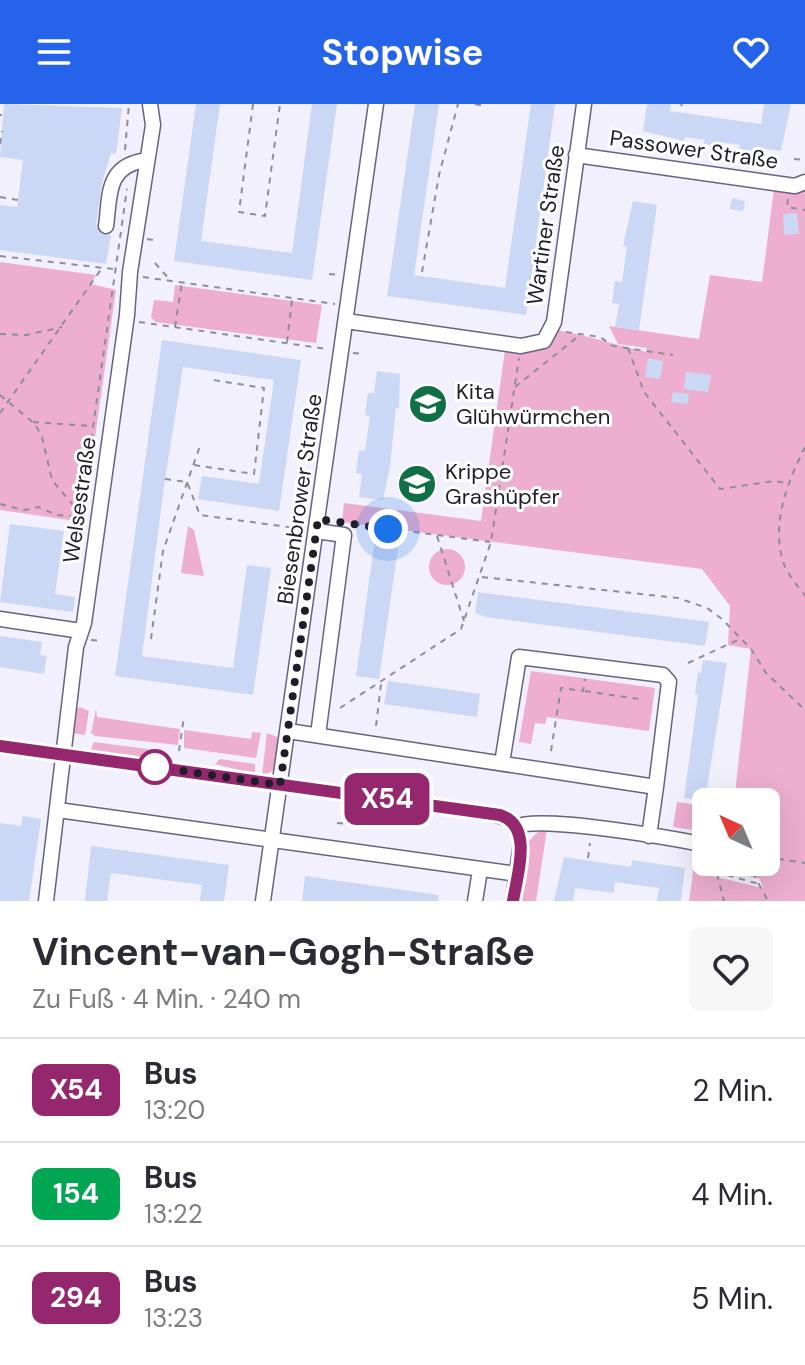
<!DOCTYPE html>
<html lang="de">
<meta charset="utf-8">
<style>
body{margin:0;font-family:"DM Sans",sans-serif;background:#f7f7f7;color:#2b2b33;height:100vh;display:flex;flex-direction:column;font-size:30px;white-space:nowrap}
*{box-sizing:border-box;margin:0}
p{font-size:26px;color:#7c7c81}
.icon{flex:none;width:44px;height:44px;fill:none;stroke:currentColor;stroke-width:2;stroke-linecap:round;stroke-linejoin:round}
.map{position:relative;height:797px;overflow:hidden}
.details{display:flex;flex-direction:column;background:#fff;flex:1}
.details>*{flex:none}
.badge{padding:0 16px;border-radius:12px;font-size:28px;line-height:52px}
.needle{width:52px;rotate:316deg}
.buttons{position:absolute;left:692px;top:684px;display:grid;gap:16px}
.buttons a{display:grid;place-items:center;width:88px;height:88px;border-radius:12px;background:#fff;box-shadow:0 8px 32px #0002;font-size:40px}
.you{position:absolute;width:40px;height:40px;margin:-20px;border:6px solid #fff;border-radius:50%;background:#1a73e8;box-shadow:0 0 0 12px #1a73e833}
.map>.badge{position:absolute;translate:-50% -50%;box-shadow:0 0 0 4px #fff}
.round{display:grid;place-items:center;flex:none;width:84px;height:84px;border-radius:12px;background:#f7f7f7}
.summary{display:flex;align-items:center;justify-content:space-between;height:136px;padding:0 32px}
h1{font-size:38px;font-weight:700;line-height:60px}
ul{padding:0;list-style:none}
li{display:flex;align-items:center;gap:24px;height:104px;padding:0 32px;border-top:2px solid #e1e1e2}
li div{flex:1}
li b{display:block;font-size:30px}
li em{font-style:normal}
li .badge{min-width:88px;font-weight:700;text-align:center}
header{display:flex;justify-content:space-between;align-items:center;height:104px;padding:0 32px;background:#2563eb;color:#fff;font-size:36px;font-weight:700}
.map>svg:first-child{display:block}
</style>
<header><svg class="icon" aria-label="menu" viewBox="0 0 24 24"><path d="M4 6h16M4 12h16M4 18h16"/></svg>Stopwise<svg class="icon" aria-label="heart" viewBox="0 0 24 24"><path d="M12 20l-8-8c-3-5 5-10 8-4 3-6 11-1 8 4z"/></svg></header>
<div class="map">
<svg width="805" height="797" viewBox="0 0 805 797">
<rect width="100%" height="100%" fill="#f1f0fc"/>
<path fill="#edaed0" d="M805 84V797H689L695 754 709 758 712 772 763 784 760 775 719 765 718 758H766V698H734L751 545 728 541 730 502 702 465 342 418 344 399 481 417 505 246C528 249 546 249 558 226 589 232 619 242 647 248V244L618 240 609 222 699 235 710 171 762 178 774 85Z
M0 158 96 171 91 180 116 186 83 418 0 406Z
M175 181 322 201 316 239 155 218 151 213 154 196 173 198Z
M188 422 194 426 204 472 181 469Z
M429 463a18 18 0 1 1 36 0a18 18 0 1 1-36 0Z
M531 567 655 584 649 627 547 613 545 620 535 619 531 640 519 638Z
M80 603 89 607 85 631 72 629 75 606Z
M96 605 97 613 180 625 178 641 95 632 91 629Z
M184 626 251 635 252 628 261 629 256 654 184 644Z
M267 629 280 634 276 665 265 671H262Z
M94 638 148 645 151 650 138 653 90 647Z
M220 655 255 660V670L215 660Z
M677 698 706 702V728L673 723Z
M547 725 536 797H519C523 774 519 729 547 725Z"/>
<path fill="#cad8f5" d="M4 0 122 4 116 50 111 49 102 79 96 121 101 130 111 131 106 160 0 146V101L17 103 23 56 0 53Z
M196 0H220L201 137 292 149 312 0H337L312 176 174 157Z
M415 0H439L414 171 505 184 531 0H555L526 211 387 192Z
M647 0H671L670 7 761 20 764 0H791L781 47 754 43V47L739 45 740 41 719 38V42L704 40 705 36 685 33 684 37 643 27Z
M732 94 745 97 743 107 730 105Z
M633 97 657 101 639 226 615 223 619 200 612 199 615 177 622 178 627 143 623 142Z
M797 109 799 130 784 131 783 110Z
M162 236 301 256 279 407 198 395 202 372 259 380 274 276 183 263 165 375 142 552 233 564 247 461 271 464 253 591 115 572Z
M648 254 663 257 660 275 645 273Z
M377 267 400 270 399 304H396L390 362 383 396 359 393 362 370 356 369 359 346 365 347 370 312 365 311 368 289H374Z
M686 268 711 271 708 288 684 285Z
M673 288 689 290 688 300 671 298Z
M10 420 64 427 55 490 75 493 73 508 0 498Z
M375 434 399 438 379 575 356 572Z
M478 488 709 518 705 542 486 513 475 509Z
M0 532 42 538 40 551 47 552 44 570 0 563Z
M703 556 727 559 705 697 684 694 698 591 695 590 698 568 701 569Z
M388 577 480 590 477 613 384 600Z
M23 712 41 715 29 797H0V719L21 722Z
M91 742 229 761 224 797H200L202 781 111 769 107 797H85Z
M564 753 631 763 632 756 685 764 681 797H657L659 784 615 778 614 789 575 784 573 797H554Z
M305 772 438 791V797H302Z"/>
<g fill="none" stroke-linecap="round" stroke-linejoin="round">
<defs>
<path id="minor" d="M576 51 795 82 805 78
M106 122C110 93 106 64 141 57
M346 217 521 242 544 237 554 218 584 0
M316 427 344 431 318 631
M0 515 81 527
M288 627 656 683 649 732
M0 642 493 710 507 714 517 723
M502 659 519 553 663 571 669 578 656 683
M58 706 517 770
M517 723C534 710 677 735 706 741
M46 797 76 543 84 519 127 211 130 168 153 21 150 0
M263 797 376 0
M475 797 480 766
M513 797 521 739 517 723"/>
</defs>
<use href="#minor" stroke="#67637f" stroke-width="17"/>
<path stroke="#8f8d99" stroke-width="2" stroke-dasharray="6 6" stroke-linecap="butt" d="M253 0 239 108 265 112 280 0
M475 0 485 2
M681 2 682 0
M0 11H2
M0 40 2 27
M125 46 129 0
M794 55 805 56
M0 93 18 96
M788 95 787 103 805 106
M147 135 158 137
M0 152 113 165
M155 159 170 176
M422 168 439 71 458 0
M329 170 340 171
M143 173 335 200
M139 218 327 245
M175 223 182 178
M566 228 600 233 613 242 673 251
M0 230 26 231 62 223
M287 238 292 196
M628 244 644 288 720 385 774 377 786 379
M353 249 363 250
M515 283 581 230
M0 291 35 320 42 333 52 376 83 413
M0 309 102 164
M33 318 91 322
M805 343C788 377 770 421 784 460 788 471 798 482 805 492
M194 361 254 370 264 284 213 276
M165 375 187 378 200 411 303 425
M0 400 24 406 38 403 57 411 83 413
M81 407 127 85
M354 420 490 438
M437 432 464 517
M482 473 678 494 707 504 722 515 751 545 766 569 805 606
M151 535 163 447 201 339
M91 536 101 537
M688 559 740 535
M585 587 639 595
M340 604 461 525 491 438 519 254
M376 622 381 580
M179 647 184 612
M551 647 561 584 583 587 585 575
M337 719 348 720
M766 753 805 759
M588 754 590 739
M714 758 724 797
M747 758 768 797
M716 768 759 780"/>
<use href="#minor" stroke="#fff" stroke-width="14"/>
</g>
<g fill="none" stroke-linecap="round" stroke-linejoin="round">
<defs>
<path id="line" d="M0 642 500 711C534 722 517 771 513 797"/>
</defs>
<use href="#line" stroke="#fff" stroke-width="18"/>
<use href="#line" stroke="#95276e" stroke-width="12"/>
<path stroke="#1f1d29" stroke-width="8" stroke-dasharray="0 14.4" d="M155 663 280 681 318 415 388 425"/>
</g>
<defs>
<symbol id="school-disc" viewBox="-11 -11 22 22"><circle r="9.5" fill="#106f45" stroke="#fff"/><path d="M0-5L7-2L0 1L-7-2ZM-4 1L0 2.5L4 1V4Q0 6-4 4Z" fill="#fff"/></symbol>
</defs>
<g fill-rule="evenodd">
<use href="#school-disc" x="406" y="278" width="44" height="44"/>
<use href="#school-disc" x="395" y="358" width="44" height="44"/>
</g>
<circle fill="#fff" stroke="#95276e" stroke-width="4" cx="155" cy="663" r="16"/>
<g text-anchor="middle" stroke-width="6" stroke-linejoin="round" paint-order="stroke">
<g font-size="22" fill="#1f1d29" stroke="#fff">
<text transform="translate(694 45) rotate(8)" y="8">Passower Straße</text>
<text transform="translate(545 121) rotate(-82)" y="8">Wartiner Straße</text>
<text transform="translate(299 395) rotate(-82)" y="8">Biesenbrower Straße</text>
<text transform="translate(79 396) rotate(-82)" y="8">Welsestraße</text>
</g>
<g font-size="22" fill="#1f1d29" stroke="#fff" text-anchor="start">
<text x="456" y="295">Kita<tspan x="456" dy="25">Glühwürmchen</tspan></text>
<text x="445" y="375">Krippe<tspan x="445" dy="25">Grashüpfer</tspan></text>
</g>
</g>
</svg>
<div class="buttons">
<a><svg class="needle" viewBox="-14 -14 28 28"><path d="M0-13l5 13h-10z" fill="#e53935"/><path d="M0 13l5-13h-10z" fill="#7c7c81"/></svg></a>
</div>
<div class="you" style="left:388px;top:425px"></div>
<b class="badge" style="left:387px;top:695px;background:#95276e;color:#fff">X54</b>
</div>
<section class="details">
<div class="summary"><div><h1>Vincent-van-Gogh-Straße</h1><p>Zu Fuß · 4 Min. · 240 m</p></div><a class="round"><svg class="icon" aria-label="heart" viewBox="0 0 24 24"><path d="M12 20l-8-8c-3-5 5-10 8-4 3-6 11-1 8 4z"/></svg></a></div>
<ul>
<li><span class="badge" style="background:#95276e;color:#fff">X54</span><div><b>Bus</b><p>13:20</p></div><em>2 Min.</em></li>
<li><span class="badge" style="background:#00a651;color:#fff">154</span><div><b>Bus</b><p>13:22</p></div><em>4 Min.</em></li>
<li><span class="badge" style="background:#95276e;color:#fff">294</span><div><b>Bus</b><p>13:23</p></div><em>5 Min.</em></li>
</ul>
</section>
